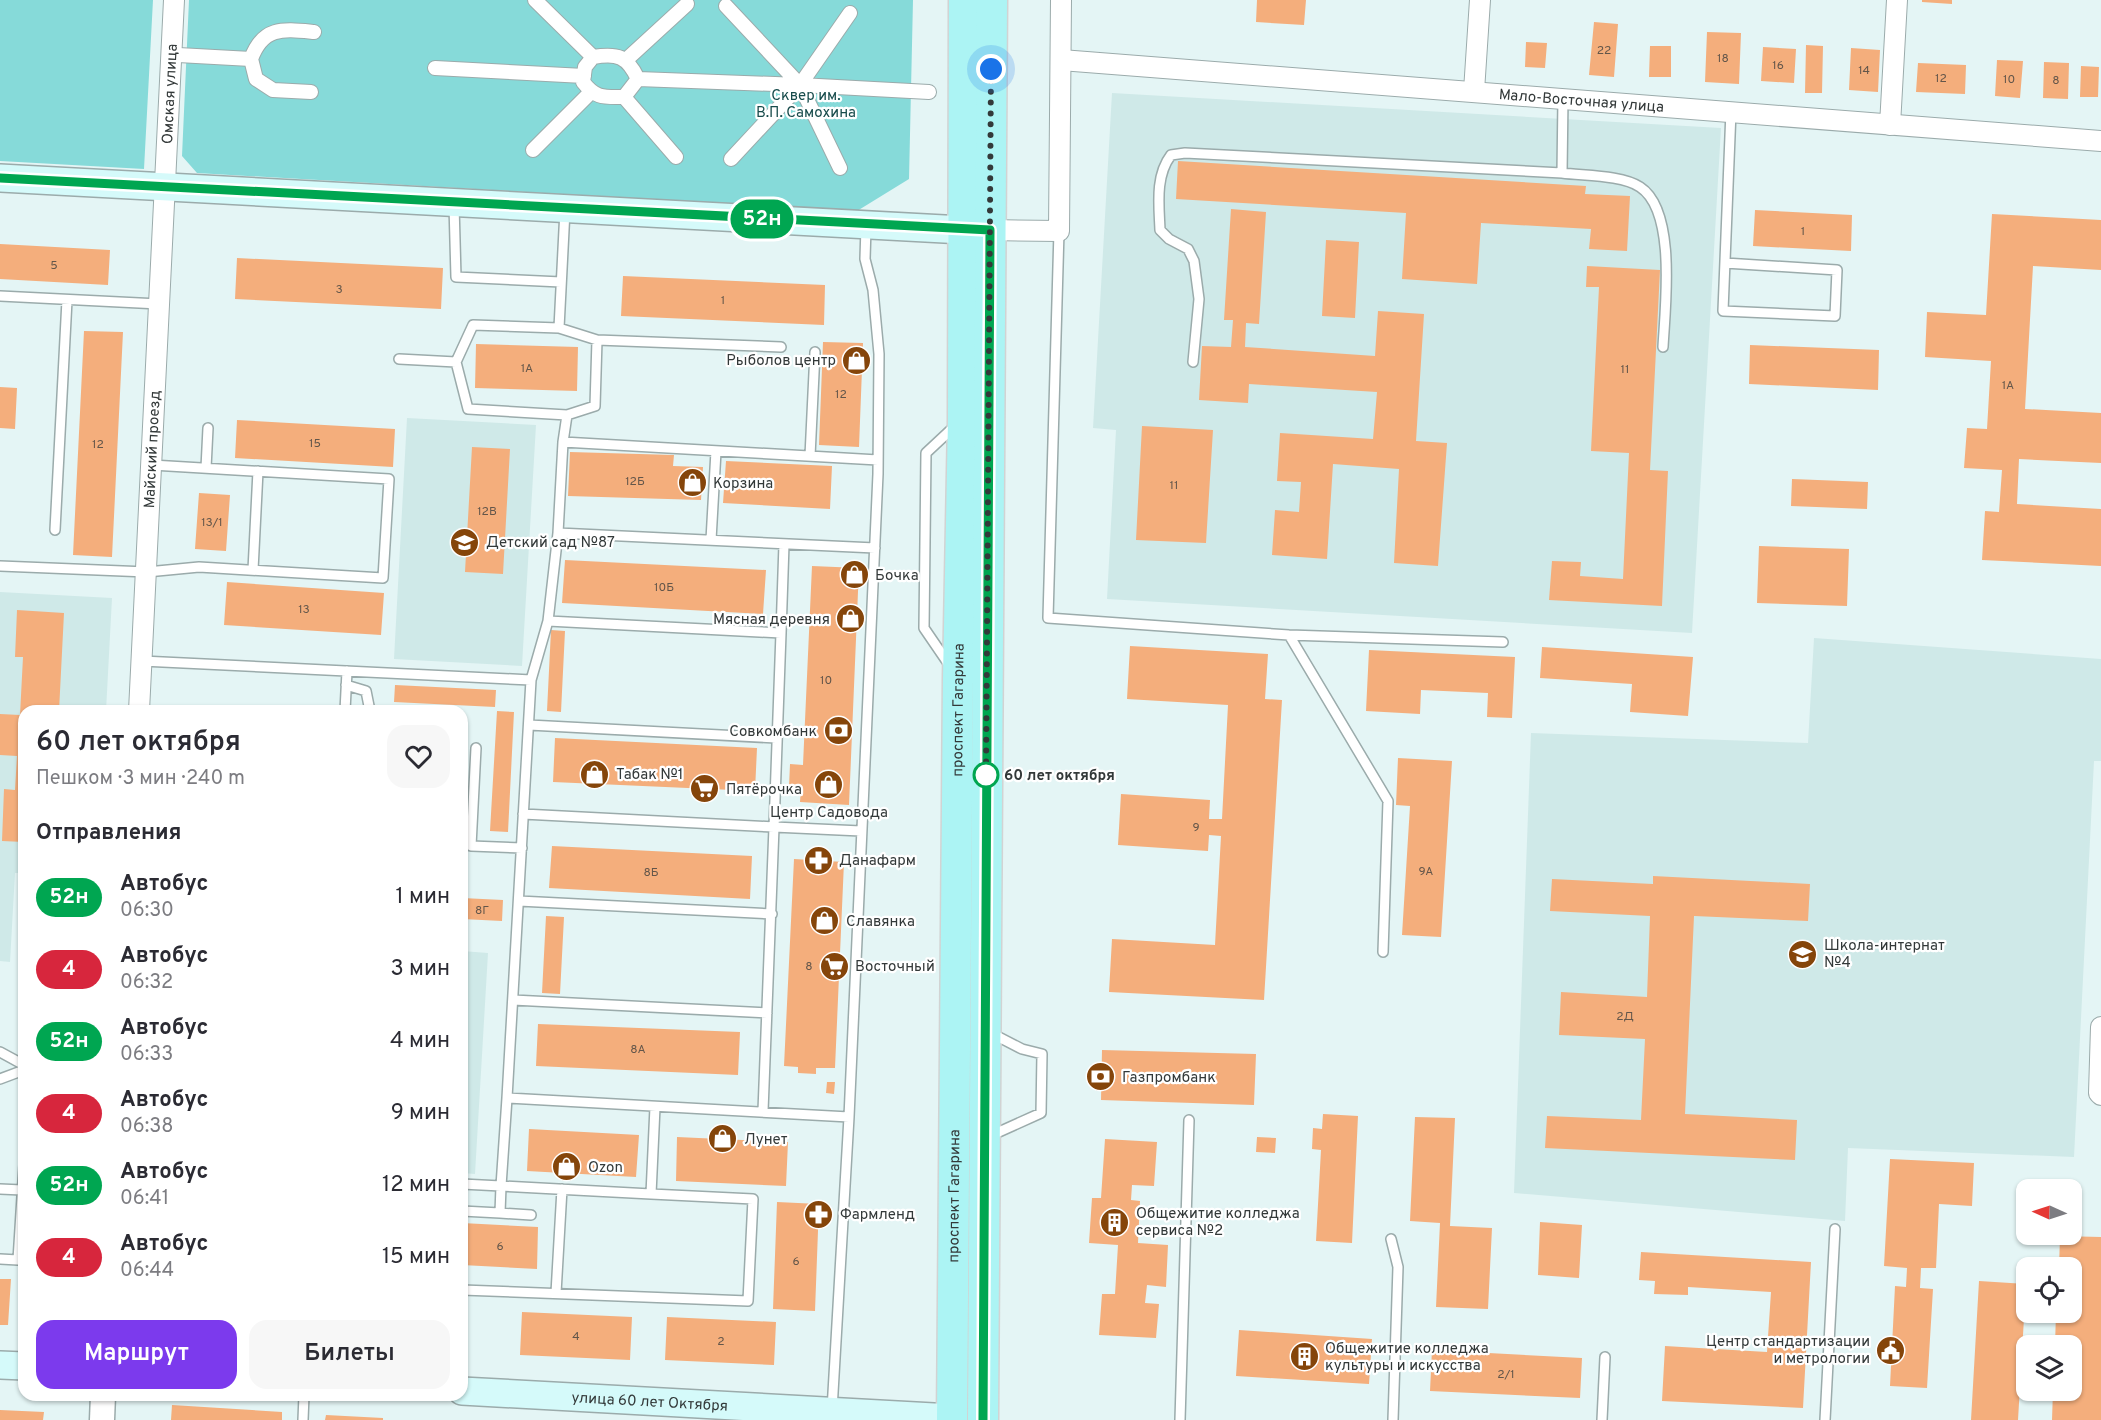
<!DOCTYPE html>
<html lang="ru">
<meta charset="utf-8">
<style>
body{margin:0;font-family:Overpass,sans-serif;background:#f7f7f7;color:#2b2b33;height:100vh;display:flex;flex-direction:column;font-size:22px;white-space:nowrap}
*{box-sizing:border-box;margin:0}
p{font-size:20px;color:#7c7c81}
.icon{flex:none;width:33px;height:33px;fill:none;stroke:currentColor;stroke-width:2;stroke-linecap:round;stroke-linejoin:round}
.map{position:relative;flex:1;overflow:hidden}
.side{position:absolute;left:18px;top:705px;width:450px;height:696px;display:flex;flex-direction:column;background:#fff;border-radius:18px;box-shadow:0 2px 4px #0004}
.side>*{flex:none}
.badge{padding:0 12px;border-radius:20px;font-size:21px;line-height:39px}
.needle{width:39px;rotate:273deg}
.fabs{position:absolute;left:2016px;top:1179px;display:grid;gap:12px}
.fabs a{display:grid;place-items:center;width:66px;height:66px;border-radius:12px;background:#fff;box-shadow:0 2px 4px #0004;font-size:30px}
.you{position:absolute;width:30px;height:30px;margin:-15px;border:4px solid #fff;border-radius:50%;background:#1a73e8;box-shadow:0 0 0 9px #1a73e833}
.map>.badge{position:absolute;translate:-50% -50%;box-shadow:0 0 0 3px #fff}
h2{padding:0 18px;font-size:22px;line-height:54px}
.round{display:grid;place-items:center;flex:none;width:63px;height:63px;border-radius:18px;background:#f7f7f7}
.overview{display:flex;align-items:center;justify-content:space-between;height:102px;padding:0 18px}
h1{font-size:28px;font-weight:600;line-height:45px}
.action{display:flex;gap:12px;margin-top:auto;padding:12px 18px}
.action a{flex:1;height:69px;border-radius:18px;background:#7c3aed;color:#fff;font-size:24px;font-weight:600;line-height:69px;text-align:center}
.action a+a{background:#f7f7f7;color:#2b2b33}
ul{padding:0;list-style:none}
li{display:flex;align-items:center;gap:18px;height:72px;padding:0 18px}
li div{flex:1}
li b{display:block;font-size:22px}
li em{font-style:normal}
li .badge{min-width:66px;font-weight:700;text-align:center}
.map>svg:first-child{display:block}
</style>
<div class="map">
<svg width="2101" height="1420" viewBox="0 0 2101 1420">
<rect width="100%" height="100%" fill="#e4f5f5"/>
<path fill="#cfe9e8" d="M1112 93 1721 128 1692 633 1107 599 1116 430 1093 428Z
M407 418 536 425 522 666 394 659Z
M0 592 112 598 106 711H24V873H15L10 962 0 961Z
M1814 638 2101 659V761H2094L2074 1157 1848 1148 1845 1221 1514 1193 1531 733 1808 743Z
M462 951 488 953 475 1174 462 1173Z"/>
<path fill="#86dad9" d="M0 0H153L144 169 0 161Z
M189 0H913L909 179 857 211 197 173 182 156Z"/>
<path fill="#f4ae7c" d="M1257 0H1306L1304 25 1256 22Z
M1922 0H1952V4L1922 2Z
M1594 22 1618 24 1614 77 1589 75Z
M1707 32 1741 33 1739 84 1705 82Z
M1526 42 1547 43 1545 68 1525 67Z
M1806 45 1823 46 1822 93H1805Z
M1650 46H1671V77H1649Z
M1763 47 1796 49 1794 83 1761 81Z
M1851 48 1880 50 1878 92 1849 90Z
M1997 60 2023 61 2020 98 1995 96Z
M2044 62 2069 63 2068 99 2043 98Z
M1918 63 1966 65 1965 94 1916 92Z
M2081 66 2099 67 2098 97H2080Z
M1178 161 1586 186 1585 194 1630 196 1627 251 1589 249 1591 229 1481 223 1477 284 1402 279 1406 213 1176 199Z
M1231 209 1266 212 1259 324 1246 323 1245 347 1375 356 1378 311 1424 314 1416 441 1447 443 1438 566 1394 563 1399 469 1333 464 1327 559 1272 555 1275 510 1299 512 1301 482 1277 481 1280 433 1373 439 1377 392 1249 384 1248 403 1199 400 1202 346 1231 347 1233 320H1224Z
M1755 210 1852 215 1851 251 1753 246Z
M1992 214 2101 220V270L2033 266 2025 409 2101 413V463L2019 459 2017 504 2101 509V566L1982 560 1985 511 1999 512 2002 470 1964 468 1967 428 1987 429 1991 361 1925 357 1927 312 1986 315Z
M1326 240 1359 242 1355 318 1322 316Z
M0 244 110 250 108 285 0 279Z
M237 258 443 268 441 309 235 299Z
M1587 266 1660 270 1650 470 1668 471 1662 606 1549 600 1552 561 1581 562 1580 576 1623 579 1629 453 1591 451 1599 287H1586Z
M623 276 825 285 824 325 621 316Z
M84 331 123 332 112 557 73 555Z
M823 342 863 343 859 447 819 445Z
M476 344 578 347 577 391 475 388Z
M1750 345 1879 350 1878 390 1749 384Z
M0 387 17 388 15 429 0 428Z
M237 420 395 429 393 467 235 458Z
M1142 426 1213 430 1206 543 1136 540Z
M472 447 510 449 503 574 465 572Z
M570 452 674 455 673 466 703 467 701 500 568 496Z
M726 461 832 466 830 509 723 503Z
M1792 479 1868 482 1867 509 1791 506Z
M199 493 230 495 226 551 195 549Z
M1759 546 1849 549 1847 606 1757 603Z
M565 560 766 570 763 614 562 603Z
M812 566 859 568 849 805 800 802 801 788 789 787 790 764 803 765Z
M227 582 384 593 381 635 224 625Z
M17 610 64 613 59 711H24V842L2 841 4 789 15 790 17 756 0 755V714L20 715 23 657H15Z
M551 630 565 631 561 712 547 711Z
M1130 646 1268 654 1265 699 1282 700 1264 1000 1109 992 1112 939 1215 945 1221 836 1209 835 1208 851 1118 845 1121 794 1210 800 1209 819H1222L1228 705 1127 699Z
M1542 647 1693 657 1688 716 1630 712 1632 684 1540 678Z
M1369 650 1515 657 1512 718 1487 717 1488 693 1421 690 1420 714 1366 711Z
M395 685 496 690 495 707 394 702Z
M497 711 514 712 508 832 490 831Z
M555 738 757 748 755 791 553 782Z
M1398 758 1452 761 1441 937 1402 935 1410 806 1396 805Z
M552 846 752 856 750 899 549 888Z
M794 859 844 862 835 1068H816V1074L798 1073V1067L784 1066Z
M1653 876 1810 884 1808 921 1694 916 1685 1114 1797 1120 1795 1160 1545 1148 1547 1116 1641 1120 1645 1039 1559 1035 1561 992 1647 997 1650 916 1550 911 1552 879 1653 884Z
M462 898 503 900 502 921 462 919Z
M546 916 564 917 560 994 542 993Z
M538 1024 740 1032 738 1075 536 1066Z
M1102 1050 1256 1054 1254 1105 1101 1100Z
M827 1082H835L834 1094 826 1093Z
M1323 1114 1358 1116 1352 1243 1316 1241 1321 1150 1312 1149 1313 1128 1322 1129Z
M1415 1117 1455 1118 1450 1226 1492 1228 1488 1309 1436 1307 1440 1223 1410 1221Z
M529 1129 639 1135 636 1177 527 1171Z
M677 1137 788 1142 786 1186 676 1181Z
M1257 1137 1276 1138 1275 1153 1256 1152Z
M1105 1139 1157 1142 1154 1186 1132 1185 1131 1200 1140 1201 1138 1243 1168 1245 1166 1287 1147 1285 1145 1303 1159 1304 1156 1338 1099 1335 1102 1294H1115L1118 1245 1089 1243 1092 1198H1101Z
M1890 1159 1974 1163 1972 1206 1939 1204 1936 1268H1921L1920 1288 1933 1289 1927 1388 1890 1386 1895 1286 1906 1287 1907 1268 1884 1266Z
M777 1202 819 1204 815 1311 773 1309Z
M1540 1222 1582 1225 1579 1278 1538 1275Z
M462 1223 538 1227 537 1269 462 1265Z
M2060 1236 2101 1237V1420H2052L2053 1390H2072V1346H2055L2056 1312H2072V1268H2059Z
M1641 1252 1811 1262 1803 1408 1662 1401 1665 1346 1767 1352 1771 1292 1688 1287V1295L1654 1294 1655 1281 1639 1280Z
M0 1279H11L8 1325H0Z
M1979 1281 2026 1284 2018 1420H1971Z
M522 1312 632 1317 630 1360 520 1355Z
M667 1317 776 1322 774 1365 665 1360Z
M1239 1330 1372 1339 1369 1384 1236 1376Z
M1432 1350 1582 1358 1580 1398 1430 1391Z
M172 1405 282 1412V1420H171Z
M0 1410 44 1412 43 1420H0Z
M326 1415 383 1418V1420H325Z"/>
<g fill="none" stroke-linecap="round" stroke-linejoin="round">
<defs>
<path id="service" d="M1562 173 1563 98
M454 205 456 277 561 282
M1059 231 1048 618 1289 635 1503 642
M1725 263 1837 270 1835 316 1723 311 1731 111
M0 296 159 304
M559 328 565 210
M597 340 781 347
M399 359 456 362
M1193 362 1199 299 1194 261 1188 249 1169 239 1160 230C1159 205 1155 176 1171 155L1185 153 1562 173C1584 176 1622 175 1640 187 1677 211 1665 308 1663 347
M563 442 878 460
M810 456 815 352
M206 468 208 428
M55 530 67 300
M558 533 875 548
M711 540 716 451
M0 566 147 572 199 567 383 578 389 479 152 465
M253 570 258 471
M548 621 781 633 774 827 861 831
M781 633 784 544
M1289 635 1388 801 1383 952
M142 661 531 680 507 1098 849 1117
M950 666 924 628 926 453 956 425
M531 680 548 621 558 533 563 442 567 415 595 406 597 340 559 328 473 325 456 362 468 409 567 415
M346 685 366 691 370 711
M345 711 347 671
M529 725 776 738
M476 748 471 846 522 848
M523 814 774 827 763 1111
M519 901 772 914
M513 1000 767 1013
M989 1032 1022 1049 1042 1054 1041 1113 990 1136
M0 1052 24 1065
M0 1079 24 1070
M462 1184 501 1186 507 1098
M0 1189 22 1190
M462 1211 500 1213 501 1186 651 1194
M500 1213 531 1215
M1391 1239 1398 1267 1393 1420
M0 1259 18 1260 24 1165
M462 1290 748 1301 753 1199 651 1194 655 1107
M556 1293 562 1189
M832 1410 849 1117 878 474 879 354 873 290 865 259 866 227
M303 1420 304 1395
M1180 1420 1189 1120
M1602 1420 1605 1357
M1825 1420 1835 1229"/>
<path id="pedestrian" d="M535 0 593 57
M726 6 800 85 840 168
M178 55 251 59 256 79 273 90 311 92
M251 59C263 26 283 29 314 32
M626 60 687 4
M435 68 584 76
M638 79 624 97C604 97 596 99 583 82L585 67 593 57C618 53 627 56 638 79L800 85 929 92
M624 97 676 157
M533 150 591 92
M731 159 800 85 850 13"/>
<g id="minor">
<path id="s1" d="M1061 60 2101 141"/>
<path d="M1474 91 1480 0"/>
<path d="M1890 125 1897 0"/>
<path d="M990 230 1059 231 1061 0"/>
<path id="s2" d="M139 711 174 0"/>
<path d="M2101 1027 2099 1093 2101 1095"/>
</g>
<path id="tertiary" d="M102 1420 103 1395"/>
<g id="secondary">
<path d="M0 178 963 230"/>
<path d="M0 1365 24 1366"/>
<path id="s3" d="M462 1391 952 1418"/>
</g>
<g id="primary">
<path id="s4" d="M952 1420 958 678 963 420 964 0"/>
<path d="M983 1420 992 0"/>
</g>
</defs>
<use href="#service" stroke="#9babab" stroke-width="12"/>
<use href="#pedestrian" stroke="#9babab" stroke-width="16"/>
<use href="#minor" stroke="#9babab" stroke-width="22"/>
<use href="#tertiary" stroke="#9babab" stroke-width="27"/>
<use href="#secondary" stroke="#9babab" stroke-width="30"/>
<use href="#primary" stroke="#d2d3d3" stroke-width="33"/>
<use href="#service" stroke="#fff" stroke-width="9"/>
<use href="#pedestrian" stroke="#fff" stroke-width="14"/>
<use href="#minor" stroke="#fff" stroke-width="20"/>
<use href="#tertiary" stroke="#fff" stroke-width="24"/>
<use href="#secondary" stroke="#d5fafa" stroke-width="27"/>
<use href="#primary" stroke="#acf4f4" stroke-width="30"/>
</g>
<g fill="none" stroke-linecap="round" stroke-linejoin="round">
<defs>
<path id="line" d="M0 178 990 230 983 1420"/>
</defs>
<use href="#line" stroke="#fff" stroke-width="14"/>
<use href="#line" stroke="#00a651" stroke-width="9"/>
<path stroke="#333939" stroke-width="6" stroke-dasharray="0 10.8" d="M986 775V779L991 69"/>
</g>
<defs>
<symbol id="shop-disc" viewBox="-11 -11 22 22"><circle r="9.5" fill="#85450a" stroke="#fff"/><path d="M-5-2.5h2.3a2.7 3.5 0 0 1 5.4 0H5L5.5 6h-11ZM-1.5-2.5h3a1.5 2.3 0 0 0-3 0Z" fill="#fff"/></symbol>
<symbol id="school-disc" viewBox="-11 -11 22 22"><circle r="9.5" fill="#85450a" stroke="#fff"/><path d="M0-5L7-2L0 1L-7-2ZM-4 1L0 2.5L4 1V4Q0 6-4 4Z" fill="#fff"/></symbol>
<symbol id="bank-disc" viewBox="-11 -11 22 22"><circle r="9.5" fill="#85450a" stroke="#fff"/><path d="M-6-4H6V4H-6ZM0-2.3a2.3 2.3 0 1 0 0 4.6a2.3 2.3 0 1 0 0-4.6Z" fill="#fff"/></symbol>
<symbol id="supermarket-disc" viewBox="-11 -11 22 22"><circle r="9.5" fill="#85450a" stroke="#fff"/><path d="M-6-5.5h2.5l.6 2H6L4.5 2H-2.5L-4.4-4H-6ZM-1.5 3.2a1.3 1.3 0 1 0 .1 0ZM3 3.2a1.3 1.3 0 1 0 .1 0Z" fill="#fff"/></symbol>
<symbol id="pharmacy-disc" viewBox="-11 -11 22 22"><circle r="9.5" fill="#85450a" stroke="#fff"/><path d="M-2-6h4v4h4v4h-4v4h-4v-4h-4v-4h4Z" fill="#fff"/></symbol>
<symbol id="building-disc" viewBox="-11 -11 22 22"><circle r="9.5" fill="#85450a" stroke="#fff"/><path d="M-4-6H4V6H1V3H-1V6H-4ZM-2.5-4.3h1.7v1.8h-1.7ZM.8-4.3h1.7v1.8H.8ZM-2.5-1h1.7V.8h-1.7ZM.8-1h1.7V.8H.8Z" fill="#fff"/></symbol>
<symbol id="civic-disc" viewBox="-11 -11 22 22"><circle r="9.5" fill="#85450a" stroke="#fff"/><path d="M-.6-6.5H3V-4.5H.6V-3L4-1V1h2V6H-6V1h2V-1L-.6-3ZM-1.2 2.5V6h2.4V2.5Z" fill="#fff"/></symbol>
</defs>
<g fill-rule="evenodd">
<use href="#shop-disc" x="840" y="344" width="33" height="33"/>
<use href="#shop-disc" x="676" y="466" width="33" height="33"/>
<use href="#school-disc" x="448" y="526" width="33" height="33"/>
<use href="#shop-disc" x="838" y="558" width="33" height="33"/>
<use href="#shop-disc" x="834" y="602" width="33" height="33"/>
<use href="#bank-disc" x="822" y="714" width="33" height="33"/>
<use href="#shop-disc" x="578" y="758" width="33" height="33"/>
<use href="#shop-disc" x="812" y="768" width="33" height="33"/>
<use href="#supermarket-disc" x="688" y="772" width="33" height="33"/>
<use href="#pharmacy-disc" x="802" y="844" width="33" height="33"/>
<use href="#shop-disc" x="808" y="904" width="33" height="33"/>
<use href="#school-disc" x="1786" y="938" width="33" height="33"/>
<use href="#supermarket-disc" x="818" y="950" width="33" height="33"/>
<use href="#bank-disc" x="1084" y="1060" width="33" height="33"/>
<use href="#shop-disc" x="706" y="1122" width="33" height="33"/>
<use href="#shop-disc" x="550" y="1150" width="33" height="33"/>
<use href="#pharmacy-disc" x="802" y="1198" width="33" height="33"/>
<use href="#building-disc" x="1098" y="1206" width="33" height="33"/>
<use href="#civic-disc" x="1874" y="1334" width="33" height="33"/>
<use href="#building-disc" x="1288" y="1340" width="33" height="33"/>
</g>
<circle fill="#fff" stroke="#00a651" stroke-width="3" cx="986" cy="775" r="12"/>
<g text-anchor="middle" stroke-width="4.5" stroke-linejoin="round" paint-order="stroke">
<g font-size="12" fill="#63564a">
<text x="1604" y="54">22</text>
<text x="1723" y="62">18</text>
<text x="1778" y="69">16</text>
<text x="1864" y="74">14</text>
<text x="1941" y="82">12</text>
<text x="2009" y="83">10</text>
<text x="2056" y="84">8</text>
<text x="1803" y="235">1</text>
<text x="54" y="269">5</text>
<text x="339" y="293">3</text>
<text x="723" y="304">1</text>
<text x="527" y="372">1А</text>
<text x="1625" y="373">11</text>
<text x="2008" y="389">1А</text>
<text x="841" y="398">12</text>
<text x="315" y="447">15</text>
<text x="98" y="448">12</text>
<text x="635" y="485">12Б</text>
<text x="1174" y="489">11</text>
<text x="487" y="515">12В</text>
<text x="212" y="526">13/1</text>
<text x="664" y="591">10Б</text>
<text x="304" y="613">13</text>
<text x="826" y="684">10</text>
<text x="1196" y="831">9</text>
<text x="1426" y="875">9А</text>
<text x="651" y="876">8Б</text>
<text x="482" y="914">8Г</text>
<text x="809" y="970">8</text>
<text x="1625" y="1020">2Д</text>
<text x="638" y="1053">8А</text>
<text x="500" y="1250">6</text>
<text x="796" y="1265">6</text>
<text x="576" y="1340">4</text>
<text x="721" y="1345">2</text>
<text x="1506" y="1378">2/1</text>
</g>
<g font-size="15" fill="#333939" stroke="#fff">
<text dy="5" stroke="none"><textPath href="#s2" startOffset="618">Омская улица</textPath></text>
<text dy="5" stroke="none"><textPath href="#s1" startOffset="522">Мало-Восточная улица</textPath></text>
<text dy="5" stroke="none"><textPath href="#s2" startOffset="262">Майский проезд</textPath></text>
<text dy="5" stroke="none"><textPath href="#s4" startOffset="710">проспект Гагарина</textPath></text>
<text dy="5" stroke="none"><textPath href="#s4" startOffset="224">проспект Гагарина</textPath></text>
<text dy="5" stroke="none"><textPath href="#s3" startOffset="188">улица 60 лет Октября</textPath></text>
</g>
<g font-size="15" fill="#174b4b" stroke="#fff">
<text x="806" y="100">Сквер им.<tspan x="806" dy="17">В.П. Самохина</tspan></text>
</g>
<g font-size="15" fill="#333939" stroke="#fff" text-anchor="start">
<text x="836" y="365" text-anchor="end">Рыболов центр</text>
<text x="713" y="488">Корзина</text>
<text x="486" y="547">Детский сад №87</text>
<text x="875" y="580">Бочка</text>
<text x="830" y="624" text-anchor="end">Мясная деревня</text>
<text x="817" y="736" text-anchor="end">Совкомбанк</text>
<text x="616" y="779">Табак №1</text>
<text x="726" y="794">Пятёрочка</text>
<text x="829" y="817" text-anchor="middle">Центр Садовода</text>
<text x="839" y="865">Данафарм</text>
<text x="846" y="926">Славянка</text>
<text x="1824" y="950">Школа-интернат<tspan x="1824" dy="17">№4</tspan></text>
<text x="855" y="971">Восточный</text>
<text x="1122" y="1082">Газпромбанк</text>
<text x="744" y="1144">Лунет</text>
<text x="588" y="1172">Ozon</text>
<text x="1136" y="1218">Общежитие колледжа<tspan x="1136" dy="17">сервиса №2</tspan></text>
<text x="840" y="1219">Фармленд</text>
<text x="1870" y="1346" text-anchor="end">Центр стандартизации<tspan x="1870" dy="17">и метрологии</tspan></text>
<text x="1325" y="1353">Общежитие колледжа<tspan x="1325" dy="17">культуры и искусства</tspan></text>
</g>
<g font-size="15" font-weight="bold" fill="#333939" stroke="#fff" text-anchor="start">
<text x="1004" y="780">60 лет октября</text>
</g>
</g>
</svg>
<div class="fabs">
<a><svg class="needle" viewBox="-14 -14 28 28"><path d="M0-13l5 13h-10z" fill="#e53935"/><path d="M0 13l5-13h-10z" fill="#7c7c81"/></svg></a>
<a><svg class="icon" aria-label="locate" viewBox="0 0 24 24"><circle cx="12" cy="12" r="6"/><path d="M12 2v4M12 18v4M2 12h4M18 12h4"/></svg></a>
<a><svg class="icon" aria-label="layers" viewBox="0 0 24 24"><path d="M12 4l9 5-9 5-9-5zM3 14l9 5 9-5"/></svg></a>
</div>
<div class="you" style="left:991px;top:69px"></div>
<b class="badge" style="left:762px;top:219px;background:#00a651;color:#fff">52н</b>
<section class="side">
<div class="overview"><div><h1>60 лет октября</h1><p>Пешком · 3 мин · 240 m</p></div><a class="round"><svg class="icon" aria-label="heart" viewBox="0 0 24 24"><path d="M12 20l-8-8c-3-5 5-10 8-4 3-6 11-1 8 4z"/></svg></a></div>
<h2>Отправления</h2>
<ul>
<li><span class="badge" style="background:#00a651;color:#fff">52н</span><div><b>Автобус</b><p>06:30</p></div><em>1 мин</em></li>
<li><span class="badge" style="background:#d7263d;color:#fff">4</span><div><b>Автобус</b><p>06:32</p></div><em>3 мин</em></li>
<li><span class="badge" style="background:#00a651;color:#fff">52н</span><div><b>Автобус</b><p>06:33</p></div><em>4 мин</em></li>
<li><span class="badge" style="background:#d7263d;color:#fff">4</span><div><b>Автобус</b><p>06:38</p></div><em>9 мин</em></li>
<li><span class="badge" style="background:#00a651;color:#fff">52н</span><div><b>Автобус</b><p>06:41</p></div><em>12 мин</em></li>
<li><span class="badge" style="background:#d7263d;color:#fff">4</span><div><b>Автобус</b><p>06:44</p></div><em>15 мин</em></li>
</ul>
<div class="action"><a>Маршрут</a><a>Билеты</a></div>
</section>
</div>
